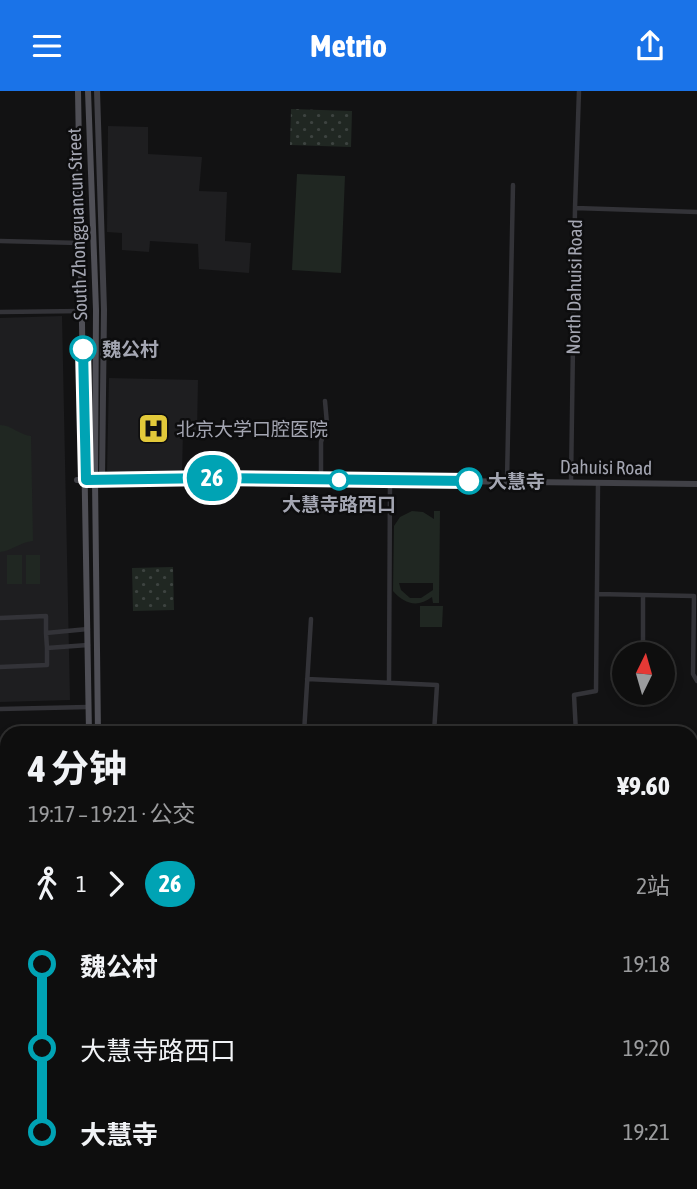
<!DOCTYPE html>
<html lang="zh">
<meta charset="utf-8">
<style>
body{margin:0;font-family:"Asap Condensed","Noto Sans SC",sans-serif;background:#1c1c1c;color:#f1f3f6;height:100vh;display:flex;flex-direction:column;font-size:26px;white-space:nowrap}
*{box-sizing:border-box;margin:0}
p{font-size:23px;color:#9b9c9e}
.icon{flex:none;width:38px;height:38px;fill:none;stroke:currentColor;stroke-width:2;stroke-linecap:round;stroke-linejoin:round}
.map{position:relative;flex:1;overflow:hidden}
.side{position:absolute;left:0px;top:635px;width:698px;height:464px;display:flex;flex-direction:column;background:#0e0e0e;border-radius:21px 21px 0 0;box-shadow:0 4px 10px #0003,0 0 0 2px #2e2e2e}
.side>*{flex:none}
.badge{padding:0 14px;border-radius:23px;font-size:24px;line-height:46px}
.needle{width:46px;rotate:5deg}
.buttons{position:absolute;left:612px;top:551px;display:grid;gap:14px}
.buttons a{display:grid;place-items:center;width:63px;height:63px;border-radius:50%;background:#0e0e0e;box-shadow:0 4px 10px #0003,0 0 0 2px #2e2e2e;font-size:35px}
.map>.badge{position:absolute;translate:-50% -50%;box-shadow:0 0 0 4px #fff}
.legs{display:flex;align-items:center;gap:10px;height:77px;padding:0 28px;font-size:23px}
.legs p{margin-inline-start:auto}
.summary{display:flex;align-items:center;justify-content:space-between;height:119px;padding:0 28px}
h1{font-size:38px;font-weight:700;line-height:52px}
ul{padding:0 28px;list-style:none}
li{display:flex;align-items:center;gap:24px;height:84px;font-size:26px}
li i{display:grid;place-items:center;width:10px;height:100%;margin:0 9px;background:currentColor}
li i::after{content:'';width:18px;height:18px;margin:-9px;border:5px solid;border-radius:50%;background:#0e0e0e}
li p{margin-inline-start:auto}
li:first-child i{background:linear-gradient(#0000 50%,currentColor 0)}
li:last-child i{background:linear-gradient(currentColor 50%,#0000 0)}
header{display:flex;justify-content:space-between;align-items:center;height:91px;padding:0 28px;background:#1a73e8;color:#fff;font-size:32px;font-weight:700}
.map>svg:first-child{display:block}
</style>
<header><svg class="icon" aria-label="menu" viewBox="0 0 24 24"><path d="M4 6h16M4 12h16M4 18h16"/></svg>Metrio<svg class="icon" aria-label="share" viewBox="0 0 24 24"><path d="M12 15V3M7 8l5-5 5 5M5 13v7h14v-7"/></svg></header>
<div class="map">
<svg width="697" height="1098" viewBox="0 0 697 1098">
<defs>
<pattern id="park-dots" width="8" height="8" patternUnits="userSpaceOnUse" patternTransform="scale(1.75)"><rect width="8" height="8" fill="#202722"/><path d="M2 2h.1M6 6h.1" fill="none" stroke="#3d4340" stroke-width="1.8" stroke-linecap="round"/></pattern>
</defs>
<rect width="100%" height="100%" fill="#121213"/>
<path fill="#1e1e20" d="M108 35 148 36V63L202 66 199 100 227 101 225 150 251 152 249 182 199 178 198 153 150 150 149 161 122 159V142L107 141Z
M62 225 70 609 0 611V227Z
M109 287 198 289 197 341H183L182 382 107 380Z"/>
<path fill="#202722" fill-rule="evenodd" d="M297 83 345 85 341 182 292 179Z
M0 334C12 334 19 344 31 345L33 450C20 451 12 460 0 461Z
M412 420 423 421 434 428V420H440L439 512H433L432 506C418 517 404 513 393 500L394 435 400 426ZM399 492H433V499L421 507H410L401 499Z
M7 464H22V493H7Z
M26 464H40V493H26Z
M420 515H443L442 536H420Z"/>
<path fill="url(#park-dots)" d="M291 18 352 20 351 56 290 54Z
M173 476 174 519 133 520 132 477Z
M697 1020V1098H353L368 1092H691V1021Z"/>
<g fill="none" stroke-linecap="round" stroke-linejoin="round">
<path stroke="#2e343c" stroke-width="9" d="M691 1083 697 1085
M337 1098 352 1092"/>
<path stroke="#7d8dab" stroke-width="2" stroke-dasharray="9 7" stroke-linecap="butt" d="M691 1083 697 1085
M337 1098 352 1092"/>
<path stroke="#333338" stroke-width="4.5" d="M575 117 697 121
M0 150 80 152
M0 221 83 220
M321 388V351L327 333 325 310
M507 390 513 94
M571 391 575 117 579 0
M597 503 694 505 693 583 697 590
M0 527 46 525V542L88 538
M46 542 47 557
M643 564V504
M0 576 47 574V557L88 554
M307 588 437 594 434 642
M389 591 390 389
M0 618 88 616
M304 642 311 528
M576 642 574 604 596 600 598 392
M691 842H697
M318 1098 332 1092"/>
<path stroke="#414147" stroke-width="6" d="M97 0 104 219 102 389
M77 389 212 387 697 393
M691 778H697
M691 789H697
M0 792H7
M0 804H7"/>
<path stroke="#4f4f56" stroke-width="6" d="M78 0 89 642
M88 0 96 219 95 389 98 642
M95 1092V1098
M104 1098V1092"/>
</g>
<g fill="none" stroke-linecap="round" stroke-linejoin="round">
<defs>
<path id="line-1" d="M83 258 86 389 212 387 469 390"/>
</defs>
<use href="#line-1" stroke="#fff" stroke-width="16"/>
<use href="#line-1" stroke="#00a3b4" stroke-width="10"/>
</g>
<defs>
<symbol id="hospital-square" viewBox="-11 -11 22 22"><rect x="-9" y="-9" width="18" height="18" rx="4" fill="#e2c93a" stroke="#0d0d0e"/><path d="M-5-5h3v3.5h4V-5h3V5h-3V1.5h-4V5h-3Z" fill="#111"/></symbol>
</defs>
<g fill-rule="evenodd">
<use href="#hospital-square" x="136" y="320" width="35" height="35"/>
</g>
<g fill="#fff" stroke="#00a3b4" stroke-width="3.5">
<circle cx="83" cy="258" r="12"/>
<circle cx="339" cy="389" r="9"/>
<circle cx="469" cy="390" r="12"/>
</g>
<g text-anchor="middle" stroke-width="5" stroke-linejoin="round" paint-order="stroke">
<g font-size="19" fill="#a4a6b2" stroke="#0d0d0e">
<text transform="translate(77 133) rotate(-92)" y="7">South Zhongguancun Street</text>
<text transform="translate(574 196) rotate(-89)" y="7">North Dahuisi Road</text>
<text transform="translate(606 376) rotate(1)" y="7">Dahuisi Road</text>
</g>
<g font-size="19" font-weight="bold" fill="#a4a6b2" stroke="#0d0d0e" text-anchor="start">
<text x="102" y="265">魏公村</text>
<text x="488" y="397">大慧寺</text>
<text x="339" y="420" text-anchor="middle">大慧寺路西口</text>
</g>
<g font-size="19" fill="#a4a6b2" stroke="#0d0d0e" text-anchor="start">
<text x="176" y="345">北京大学口腔医院</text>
</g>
</g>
</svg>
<div class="buttons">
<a><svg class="needle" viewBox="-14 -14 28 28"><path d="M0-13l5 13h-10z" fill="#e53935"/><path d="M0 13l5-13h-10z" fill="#9b9c9e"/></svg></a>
</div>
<b class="badge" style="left:212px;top:387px;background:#00a3b4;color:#fff">26</b>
<section class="side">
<div class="summary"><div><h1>4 分钟</h1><p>19:17 – 19:21 · 公交</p></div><b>¥9.60</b></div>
<div class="legs"><svg class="icon" aria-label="walk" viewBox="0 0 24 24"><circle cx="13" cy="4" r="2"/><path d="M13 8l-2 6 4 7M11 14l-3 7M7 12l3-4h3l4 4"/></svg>1<svg class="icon" aria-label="forward" viewBox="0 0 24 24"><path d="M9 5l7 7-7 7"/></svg><b class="badge" style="background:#00a3b4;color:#fff">26</b><p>2站</p></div>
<ul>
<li><i style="color:#00a3b4"></i><b>魏公村</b><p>19:18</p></li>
<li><i style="color:#00a3b4"></i><span>大慧寺路西口</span><p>19:20</p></li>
<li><i style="color:#00a3b4"></i><b>大慧寺</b><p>19:21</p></li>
</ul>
</section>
</div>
